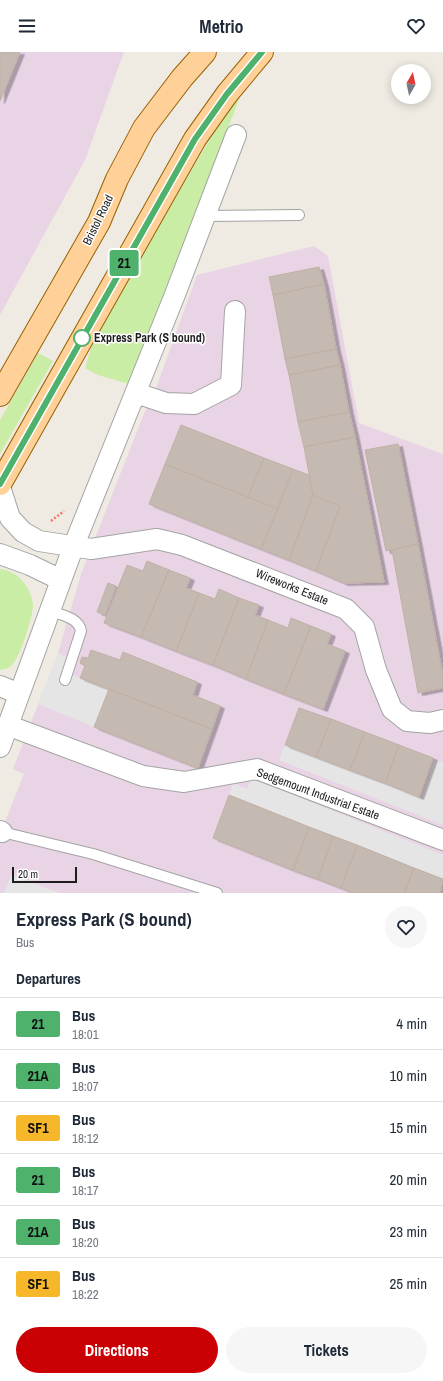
<!DOCTYPE html>
<style>
body{margin:0;font-family:"Archivo Narrow",sans-serif;background:#f6f6f7;color:#1f2937;height:100vh;display:flex;flex-direction:column;font-size:15px;white-space:nowrap}
*{box-sizing:border-box;margin:0}
p{font-size:13px;color:#747a83}
.icon{flex:none;width:22px;height:22px;fill:none;stroke:currentColor;stroke-width:2;stroke-linecap:round;stroke-linejoin:round}
.map{position:relative;height:841px;overflow:hidden}
.drawer{display:flex;flex-direction:column;background:#fff;flex:1}
.drawer>*{flex:none}
.badge{padding:0 8px;border-radius:3px;font-size:14px;line-height:26px}
.needle{width:26px;rotate:9deg}
.fabs{position:absolute;left:391px;top:12px;display:grid;gap:8px}
.fabs a{display:grid;place-items:center;width:40px;height:40px;border-radius:50%;background:#fff;box-shadow:0 2px 10px #0003;font-size:20px}
.scale{position:absolute;left:12px;bottom:10px;width:65px;box-sizing:border-box;padding-left:4px;border:2px solid #1d1d1d;border-top:0;font-size:11px;line-height:14px;white-space:nowrap;color:#1d1d1d;-webkit-text-stroke:3px #fff;paint-order:stroke}
.map>.badge{position:absolute;translate:-50% -50%;box-shadow:0 0 0 2px #fff}
h2{padding:0 16px;font-size:15px;line-height:36px}
.round{display:grid;place-items:center;flex:none;width:42px;height:42px;border-radius:21px;background:#f6f6f7}
.summary{display:flex;align-items:center;justify-content:space-between;height:68px;padding:0 16px}
h1{font-size:19px;font-weight:800;line-height:30px}
.button{display:flex;gap:8px;margin-top:auto;padding:8px 16px}
.button a{flex:1;height:46px;border-radius:24px;background:#cb0005;color:#fff;font-size:16px;font-weight:800;line-height:46px;text-align:center}
.button a+a{background:#f6f6f7;color:#1f2937}
ul{padding:0;list-style:none}
li{display:flex;align-items:center;gap:12px;height:52px;padding:0 16px;border-top:1px solid #e0e1e3}
li div{flex:1}
li b{display:block;font-size:15px}
li em{font-style:normal}
li .badge{min-width:44px;font-weight:700;text-align:center}
header{display:flex;justify-content:space-between;align-items:center;height:52px;padding:0 16px;background:#fff;font-size:18px;font-weight:800}
.map>svg:first-child{display:block}
</style>
<header><svg class="icon" aria-label="menu" viewBox="0 0 24 24"><path d="M4 6h16M4 12h16M4 18h16"/></svg>Metrio<svg class="icon" aria-label="heart" viewBox="0 0 24 24"><path d="M12 20l-8-8c-3-5 5-10 8-4 3-6 11-1 8 4z"/></svg></header>
<div class="map">
<svg width="443" height="841" viewBox="0 0 443 841">
<defs>
<filter id="shadow"><feDropShadow dx="4.5" dy="2.5" stdDeviation="0" flood-color="#0004"/></filter>
</defs>
<rect width="100%" height="100%" fill="#efebe2"/>
<path fill="#e9d4e5" d="M0 0H124L85 108 0 263Z
M314 194 328 204 359 371 443 402V841H0V782L24 722 13 717 58 601 81 522 143 364 156 336 197 223Z"/>
<path fill="#caeda5" d="M240 45 129 332 98 323 85 316 95 283 221 68Z
M38 301 53 309 0 402V368Z
M0 517C17 518 32 536 33 553 33 565 21 602 13 612 11 615 4 618 0 618Z"/>
<path fill="#e5e5e5" d="M58 601 72 607 67 621 109 637 94 675 38 652Z
M285 693 422 746 434 708 443 711V773L279 708Z
M251 726 443 803V827L229 743 233 731 247 737Z
M11 823 60 841H4Z"/>
<path fill="#c4bab2" stroke="#c2b0a4" filter="url(#shadow)" d="M0 0H20L0 49Z
M319 215 324 232 273 243 269 225Z
M324 232 336 297 285 307 273 243Z
M336 297 340 313 289 323 285 307Z
M340 313 349 360 298 370 289 323Z
M349 360 355 385 304 395 298 370Z
M181 373 264 406 248 445 165 412Z
M355 385 384 530 344 531 316 519 340 454 313 443 304 395Z
M398 392 418 492 386 499 365 398Z
M264 406 293 417 278 457 248 445Z
M165 412 278 457 261 497 149 452Z
M293 417 309 423 313 443 289 508 261 497Z
M313 443 340 454 316 519 289 508Z
M418 492 443 624V636L418 641 392 498Z
M147 509 169 518 141 585 104 571 127 513 143 519Z
M169 518 190 526 186 536 199 541 176 599 141 585Z
M108 531 116 534 105 563 97 560Z
M219 537 239 546 213 613 176 599 199 541 215 547Z
M239 546 259 553 255 563 268 568 246 627 213 613Z
M291 566 311 574 284 642 246 627 268 568 288 576Z
M311 574 331 582 327 592 345 599 323 657 284 642Z
M91 598 120 608 123 600 197 630 193 643 220 654 212 677 80 626 85 614 80 611 82 605 88 606Z
M109 637 212 677 198 716 94 675Z
M299 656 331 667 316 705 285 693Z
M331 667 365 680 350 718 316 705Z
M365 680 399 693 385 731 350 718Z
M399 693 433 706 419 745 385 731Z
M229 743 309 775 293 818 213 786Z
M309 775 333 784 318 827 293 818Z
M333 784 357 793 341 836 318 827Z
M357 793 414 816 404 841H353L341 836Z
M414 816 443 827 440 841H404Z"/>
<g fill="none" stroke-linecap="round" stroke-linejoin="round">
<defs>
<path id="service" d="M204 164 299 163
M50 559C62 563 79 566 81 579L65 628
M2 780 93 802 217 841"/>
<path id="minor" d="M136 341 166 351 194 352 231 333 235 259
M0 435 10 466 23 480 39 489 91 497 157 487 182 493 346 557 364 575 376 618 392 657 407 669 430 671 443 668
M0 502 30 513 61 528
M0 634 19 642
M7 673 143 724 184 730 257 717 443 788
M0 695 74 493 174 245 236 83
M0 779 2 780"/>
<path id="primary" d="M0 343 99 170 117 127 144 76 182 26 205 0
M0 432 195 87 227 42 262 0"/>
</defs>
<use href="#service" stroke="#a4a4a4" stroke-width="12"/>
<use href="#minor" stroke="#a4a4a4" stroke-width="22"/>
<use href="#primary" stroke="#976100" stroke-width="24"/>
<path stroke="#ff7064" stroke-width="2.5" stroke-dasharray="2 2" stroke-linecap="butt" d="M51 469 64 459"/>
<use href="#service" stroke="#fff" stroke-width="10"/>
<use href="#minor" stroke="#fff" stroke-width="20"/>
<use href="#primary" stroke="#ffd098" stroke-width="22"/>
</g>
<g fill="none" stroke-linecap="round" stroke-linejoin="round">
<defs>
<path id="line" d="M0 432 195 87 227 42 262 0"/>
</defs>
<use href="#line" stroke="#fff" stroke-width="9"/>
<use href="#line" stroke="#4eb16c" stroke-width="6"/>
</g>
<circle fill="#fff" stroke="#4eb16c" stroke-width="2" cx="82" cy="286" r="8"/>
<g text-anchor="middle" stroke-width="3" stroke-linejoin="round" paint-order="stroke">
<g font-size="12" fill="#1d1d1d" stroke="#fff">
<text transform="translate(98 168) rotate(-64)" y="4">Bristol Road</text>
<text transform="translate(292 535) rotate(22)" y="4">Wireworks Estate</text>
<text transform="translate(318 742) rotate(20)" y="4">Sedgemount Industrial Estate</text>
</g>
<g font-size="12" font-weight="bold" fill="#1d1d1d" stroke="#fff" text-anchor="start">
<text x="94" y="290">Express Park (S bound)</text>
</g>
</g>
</svg>
<div class="fabs">
<a><svg class="needle" viewBox="-14 -14 28 28"><path d="M0-13l5 13h-10z" fill="#e53935"/><path d="M0 13l5-13h-10z" fill="#747a83"/></svg></a>
</div>
<div class="scale">20 m</div>
<b class="badge" style="left:124px;top:211px;background:#4eb16c;color:#111">21</b>
</div>
<section class="drawer">
<div class="summary"><div><h1>Express Park (S bound)</h1><p>Bus</p></div><a class="round"><svg class="icon" aria-label="heart" viewBox="0 0 24 24"><path d="M12 20l-8-8c-3-5 5-10 8-4 3-6 11-1 8 4z"/></svg></a></div>
<h2>Departures</h2>
<ul>
<li><span class="badge" style="background:#4eb16c;color:#111">21</span><div><b>Bus</b><p>18:01</p></div><em>4 min</em></li>
<li><span class="badge" style="background:#4eb16c;color:#111">21A</span><div><b>Bus</b><p>18:07</p></div><em>10 min</em></li>
<li><span class="badge" style="background:#f7b72b;color:#111">SF1</span><div><b>Bus</b><p>18:12</p></div><em>15 min</em></li>
<li><span class="badge" style="background:#4eb16c;color:#111">21</span><div><b>Bus</b><p>18:17</p></div><em>20 min</em></li>
<li><span class="badge" style="background:#4eb16c;color:#111">21A</span><div><b>Bus</b><p>18:20</p></div><em>23 min</em></li>
<li><span class="badge" style="background:#f7b72b;color:#111">SF1</span><div><b>Bus</b><p>18:22</p></div><em>25 min</em></li>
</ul>
<div class="button"><a>Directions</a><a>Tickets</a></div>
</section>
